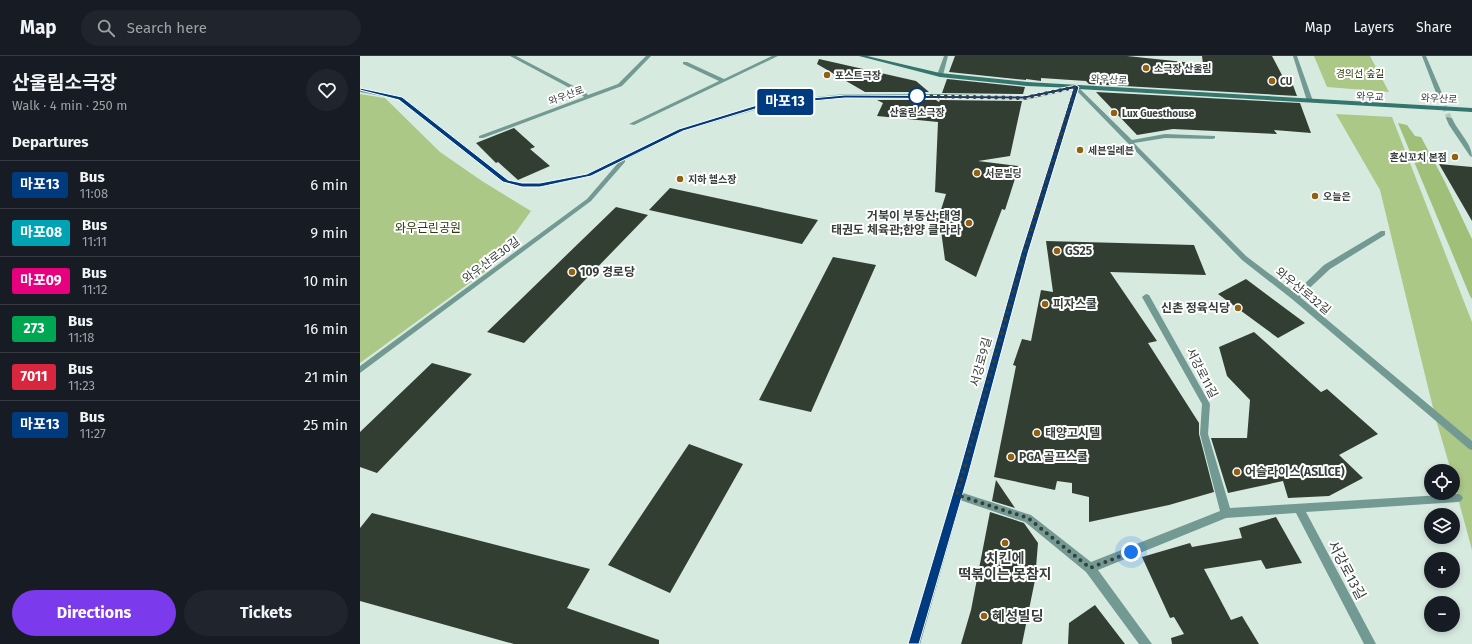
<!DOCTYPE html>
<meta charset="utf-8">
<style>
body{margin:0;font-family:"Fira Sans","Noto Sans KR",sans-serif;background:#20242c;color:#f1f3f6;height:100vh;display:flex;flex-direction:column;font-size:15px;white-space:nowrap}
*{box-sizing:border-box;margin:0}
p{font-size:13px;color:#9ea1a6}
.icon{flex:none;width:22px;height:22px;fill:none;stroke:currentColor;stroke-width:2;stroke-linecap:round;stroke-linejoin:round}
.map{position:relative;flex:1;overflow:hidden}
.panel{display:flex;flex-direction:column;background:#171b24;width:360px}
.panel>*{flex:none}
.badge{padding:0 8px;border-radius:3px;font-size:14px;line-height:26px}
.buttons{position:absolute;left:1064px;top:408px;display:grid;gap:8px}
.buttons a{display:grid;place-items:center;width:36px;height:36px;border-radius:50%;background:#171b24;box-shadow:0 2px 6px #0003;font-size:20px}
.you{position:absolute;width:20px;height:20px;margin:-10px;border:3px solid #fff;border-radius:50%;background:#1a73e8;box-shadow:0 0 0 6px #1a73e833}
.map>.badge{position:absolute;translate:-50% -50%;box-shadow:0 0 0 2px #fff}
h2{padding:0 12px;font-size:15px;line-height:36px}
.round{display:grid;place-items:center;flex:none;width:42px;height:42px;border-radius:21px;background:#20242c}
.overview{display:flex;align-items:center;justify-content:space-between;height:68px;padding:0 12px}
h1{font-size:19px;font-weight:700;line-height:30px}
.button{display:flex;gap:8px;margin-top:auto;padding:8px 12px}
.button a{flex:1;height:46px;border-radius:24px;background:#7c3aed;color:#fff;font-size:16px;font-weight:700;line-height:46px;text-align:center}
.button a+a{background:#20242c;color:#f1f3f6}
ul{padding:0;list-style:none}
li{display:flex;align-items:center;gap:12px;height:48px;padding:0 12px;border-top:1px solid #363941}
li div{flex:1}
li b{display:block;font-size:15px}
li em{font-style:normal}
li .badge{min-width:44px;font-weight:700;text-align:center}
header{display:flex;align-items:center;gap:24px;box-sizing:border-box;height:56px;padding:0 20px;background:#171b24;border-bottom:1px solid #363941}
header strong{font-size:19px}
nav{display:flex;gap:22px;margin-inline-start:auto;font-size:14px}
.search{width:280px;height:36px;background:#20242c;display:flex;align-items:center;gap:10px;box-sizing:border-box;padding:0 14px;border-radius:22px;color:#9ea1a6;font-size:15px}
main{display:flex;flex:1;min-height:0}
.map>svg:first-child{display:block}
</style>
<header>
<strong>Map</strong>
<div class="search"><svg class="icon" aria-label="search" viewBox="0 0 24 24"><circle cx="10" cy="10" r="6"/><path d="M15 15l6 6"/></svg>Search here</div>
<nav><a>Map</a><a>Layers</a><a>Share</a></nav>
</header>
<main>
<section class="panel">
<div class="overview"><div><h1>산울림소극장</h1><p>Walk · 4 min · 250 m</p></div><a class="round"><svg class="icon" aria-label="heart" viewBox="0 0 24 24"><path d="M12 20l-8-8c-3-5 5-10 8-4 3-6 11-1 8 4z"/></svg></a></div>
<h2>Departures</h2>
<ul>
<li><span class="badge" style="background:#003b80;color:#fff">마포13</span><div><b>Bus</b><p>11:08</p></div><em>6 min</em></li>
<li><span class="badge" style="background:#00a3b4;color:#fff">마포08</span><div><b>Bus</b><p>11:11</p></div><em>9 min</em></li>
<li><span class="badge" style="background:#e6007e;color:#fff">마포09</span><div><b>Bus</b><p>11:12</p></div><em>10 min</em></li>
<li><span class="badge" style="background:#00a651;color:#fff">273</span><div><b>Bus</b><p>11:18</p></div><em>16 min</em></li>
<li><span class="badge" style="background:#d7263d;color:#fff">7011</span><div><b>Bus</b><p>11:23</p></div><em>21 min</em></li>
<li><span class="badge" style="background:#003b80;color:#fff">마포13</span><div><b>Bus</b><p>11:27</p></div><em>25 min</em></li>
</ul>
<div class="button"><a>Directions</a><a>Tickets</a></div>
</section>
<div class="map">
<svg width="1112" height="588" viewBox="0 0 1112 588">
<rect width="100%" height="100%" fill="#d7eae0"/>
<path fill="#abc887" d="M954 0H1010L1029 36 967 31Z
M0 38 25 42 80 96 122 125 171 155 130 212 0 307Z
M976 58 1032 61 1112 266V494L1093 424V415H1091L1075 360 1020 134Z"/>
<path fill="#a0bf79" d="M1038 67 1047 69 1055 80 1061 81 1084 124 1112 183V243L1110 240Z"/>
<path fill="#333e33" d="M595 0H767L843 8 842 0H912L923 21H930L937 40 729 28 726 25 681 22V25L666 23V24L589 16Z
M459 3 556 25 569 36H505L457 8Z
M587 23 665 31 663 38 582 37Z
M736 36 940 47 951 77 914 74 917 78 813 73 777 79Z
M517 44H576L579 46 580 44 662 45 650 100 618 105 659 110 645 154 642 153 616 221 585 204 579 160 586 138 575 136 578 66 517 60 523 47Z
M154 72 175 91 170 93 190 110 158 124 138 106 136 107 116 87Z
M1079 108 1112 111V165Z
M310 132 458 164 442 188 289 154Z
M256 151 288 159 164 287 127 276Z
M686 185 834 189 846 219 750 216 797 285 788 287 839 367V378L854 436 809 449 729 466V441L712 437V427L697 425 695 434 634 421 656 310 653 309 662 283 671 285 681 234 693 236Z
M473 201 516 209 451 356 399 344Z
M886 223 945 267 918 282 858 238Z
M894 276 961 336 967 333 1018 378 979 399 1003 422 969 440 928 442 923 425 868 437 851 382H887L890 344 867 320 859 291Z
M72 307 112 318 17 417 0 411V376Z
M329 388 383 408 310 537 248 509Z
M636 424 655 452 632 445Z
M630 456 664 467 678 487 675 524 662 588H601L611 554Z
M12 457 230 513 207 552 299 584V588H154L0 545V472Z
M916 461 942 507 906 513 901 504 844 513 871 564 882 560 899 588H812L811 582 824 578 814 561 810 562 782 501 830 487 832 491 882 482 879 472Z
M735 549 765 588H708L709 567Z"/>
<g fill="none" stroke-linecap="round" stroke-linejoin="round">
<path stroke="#b7c8bf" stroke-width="5.5" stroke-dasharray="5.5 3" stroke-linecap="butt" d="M1081 42 1089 62"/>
<path fill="#729a93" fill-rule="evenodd" d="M150 0H156L225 36 228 39 258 28 286 0H291L262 30 123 82H119V80L224 41 221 38Z
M412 0H418L274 69 269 68 359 25 323 8V6H327L364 23Z
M584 0H588L583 19 580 21 577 19Z
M933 0H937L953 45 952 46 947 45Z
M1062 0H1066L1084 42 1083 43 1078 42Z
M716 29 772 84 805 78 855 80V82L853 83 805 82 774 87 886 200 935 237 964 209 1021 175H1025V179L970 213 940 241 1112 385V394L1109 393 932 243 882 204 715 33 665 44 580 42H485L408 50 323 75 265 104V106L231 145 0 317V310L227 143 258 107 231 120 180 131H162L144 126 38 43 0 36V32L42 41 148 124 162 127H180L227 118 319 73 407 46 485 38H580L665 40Z
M1087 61 1092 62C1097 75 1112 87 1112 101L1110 100 1089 69 1086 62Z
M786 238 789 239 850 348 848 378 870 452 1098 438 1101 439 1103 442 1101 445 1098 446 946 456 1016 588H1004L936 457 866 462 738 514 792 588H779L726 516 665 466 594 442 592 439 594 436 597 435 671 459 731 506 860 455 840 378 842 348 782 241Z"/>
<path fill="#34756d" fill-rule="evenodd" d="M499 0H507L580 17 667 26 1112 52V56L718 33 667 197 608 420 560 588H548L598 420 661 197 713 32 667 30 580 21Z"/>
</g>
<path fill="#003b80" stroke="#fff" d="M716 29 719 31 668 197 608 420 559 588H548L598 420 661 197 713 33 664 43 485 42 408 49 323 75 231 120 180 131H162L143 126 39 44 0 34V32L42 41 148 124 162 127H180L227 118 319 73 407 46 485 39 664 40Z"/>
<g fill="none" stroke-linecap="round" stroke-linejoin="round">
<path stroke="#373f3b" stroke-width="4" stroke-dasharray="0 7.2" d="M557 40 664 42 716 31 664 197 597 439 668 462 730 512 771 496"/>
</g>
<g fill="#926011" stroke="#fff" stroke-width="1.5">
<circle cx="786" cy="12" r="4"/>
<circle cx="467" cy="19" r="4"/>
<circle cx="912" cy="25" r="4"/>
<circle cx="754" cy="57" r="4"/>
<circle cx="720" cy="94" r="4"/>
<circle cx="1095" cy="101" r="4"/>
<circle cx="617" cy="117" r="4"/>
<circle cx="320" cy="123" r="4"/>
<circle cx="955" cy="140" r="4"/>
<circle cx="609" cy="167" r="4"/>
<circle cx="697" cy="195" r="4"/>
<circle cx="212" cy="216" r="4"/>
<circle cx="685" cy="248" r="4"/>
<circle cx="878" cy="252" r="4"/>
<circle cx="677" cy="377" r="4"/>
<circle cx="651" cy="401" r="4"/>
<circle cx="877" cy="416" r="4"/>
<circle cx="645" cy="487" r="4"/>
<circle cx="624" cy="560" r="4"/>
</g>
<circle fill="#fff" stroke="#003b80" stroke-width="2" cx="557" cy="40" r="8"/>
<g text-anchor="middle" stroke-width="4" stroke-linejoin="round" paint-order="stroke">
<g font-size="10" font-weight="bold" fill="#373f3b" stroke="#fff" text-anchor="start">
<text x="794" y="16">소극장 산울림</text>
<text x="475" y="23">포스트극장</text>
<text x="920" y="29">CU</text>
<text x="762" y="61">Lux Guesthouse</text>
<text x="728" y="98">세븐일레븐</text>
<text x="1087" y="105" text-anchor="end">혼신꼬치 본점</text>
<text x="625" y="121">서문빌딩</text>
<text x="328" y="127">지하 헬스장</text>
<text x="963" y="144">오늘은</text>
</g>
<g font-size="10" fill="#2b3e0a" stroke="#fff">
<text x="1000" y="21">경의선 숲길</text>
</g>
<g font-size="10" fill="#373f3b" stroke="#fff">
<text transform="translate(749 23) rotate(3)" y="4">와우산로</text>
<text transform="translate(206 39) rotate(-20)" y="4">와우산로</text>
<text transform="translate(1010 40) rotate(3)" y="4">와우교</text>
<text transform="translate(1079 42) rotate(3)" y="4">와우산로</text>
</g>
<g font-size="10" font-weight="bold" fill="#373f3b" stroke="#fff">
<text x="557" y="60">산울림소극장</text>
</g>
<g font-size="12" font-weight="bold" fill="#373f3b" stroke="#fff" text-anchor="start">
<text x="601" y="164" text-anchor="end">거북이 부동산;태영<tspan x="601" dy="14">태권도 체육관;한양 클라라</tspan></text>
<text x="705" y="199">GS25</text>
<text x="220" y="220">109 경로당</text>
<text x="693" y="252">피자스쿨</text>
<text x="870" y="256" text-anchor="end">신촌 정육식당</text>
<text x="685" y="381">태양고시텔</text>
<text x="659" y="405">PGA 골프스쿨</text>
<text x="885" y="420">어슬라이스(ASLlCE)</text>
</g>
<g font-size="12" fill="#2b3e0a" stroke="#fff">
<text x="68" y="176">와우근린공원</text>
</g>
<g font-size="12" fill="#373f3b" stroke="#fff">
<text transform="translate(131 204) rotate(-37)" y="4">와우산로30길</text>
<text transform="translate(943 235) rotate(39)" y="4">와우산로32길</text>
<text transform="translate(621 306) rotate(-75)" y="4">서강로9길</text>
<text transform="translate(842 317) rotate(63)" y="4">서강로11길</text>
</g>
<g font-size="14" font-weight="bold" fill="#373f3b" stroke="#fff">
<text x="645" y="507">치킨에<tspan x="645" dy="16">떡볶이는 못참지</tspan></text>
<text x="632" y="565" text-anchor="start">혜성빌딩</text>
</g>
<g font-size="14" fill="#373f3b" stroke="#fff">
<text transform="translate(987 514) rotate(62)" y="5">서강로13길</text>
</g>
</g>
</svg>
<div class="buttons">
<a><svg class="icon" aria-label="locate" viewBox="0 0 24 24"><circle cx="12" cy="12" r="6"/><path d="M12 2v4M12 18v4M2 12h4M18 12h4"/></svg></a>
<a><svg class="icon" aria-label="layers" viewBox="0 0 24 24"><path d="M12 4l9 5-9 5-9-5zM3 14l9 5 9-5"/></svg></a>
<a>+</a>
<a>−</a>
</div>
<div class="you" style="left:771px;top:496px"></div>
<b class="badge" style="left:425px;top:46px;background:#003b80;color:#fff">마포13</b>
</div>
</main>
